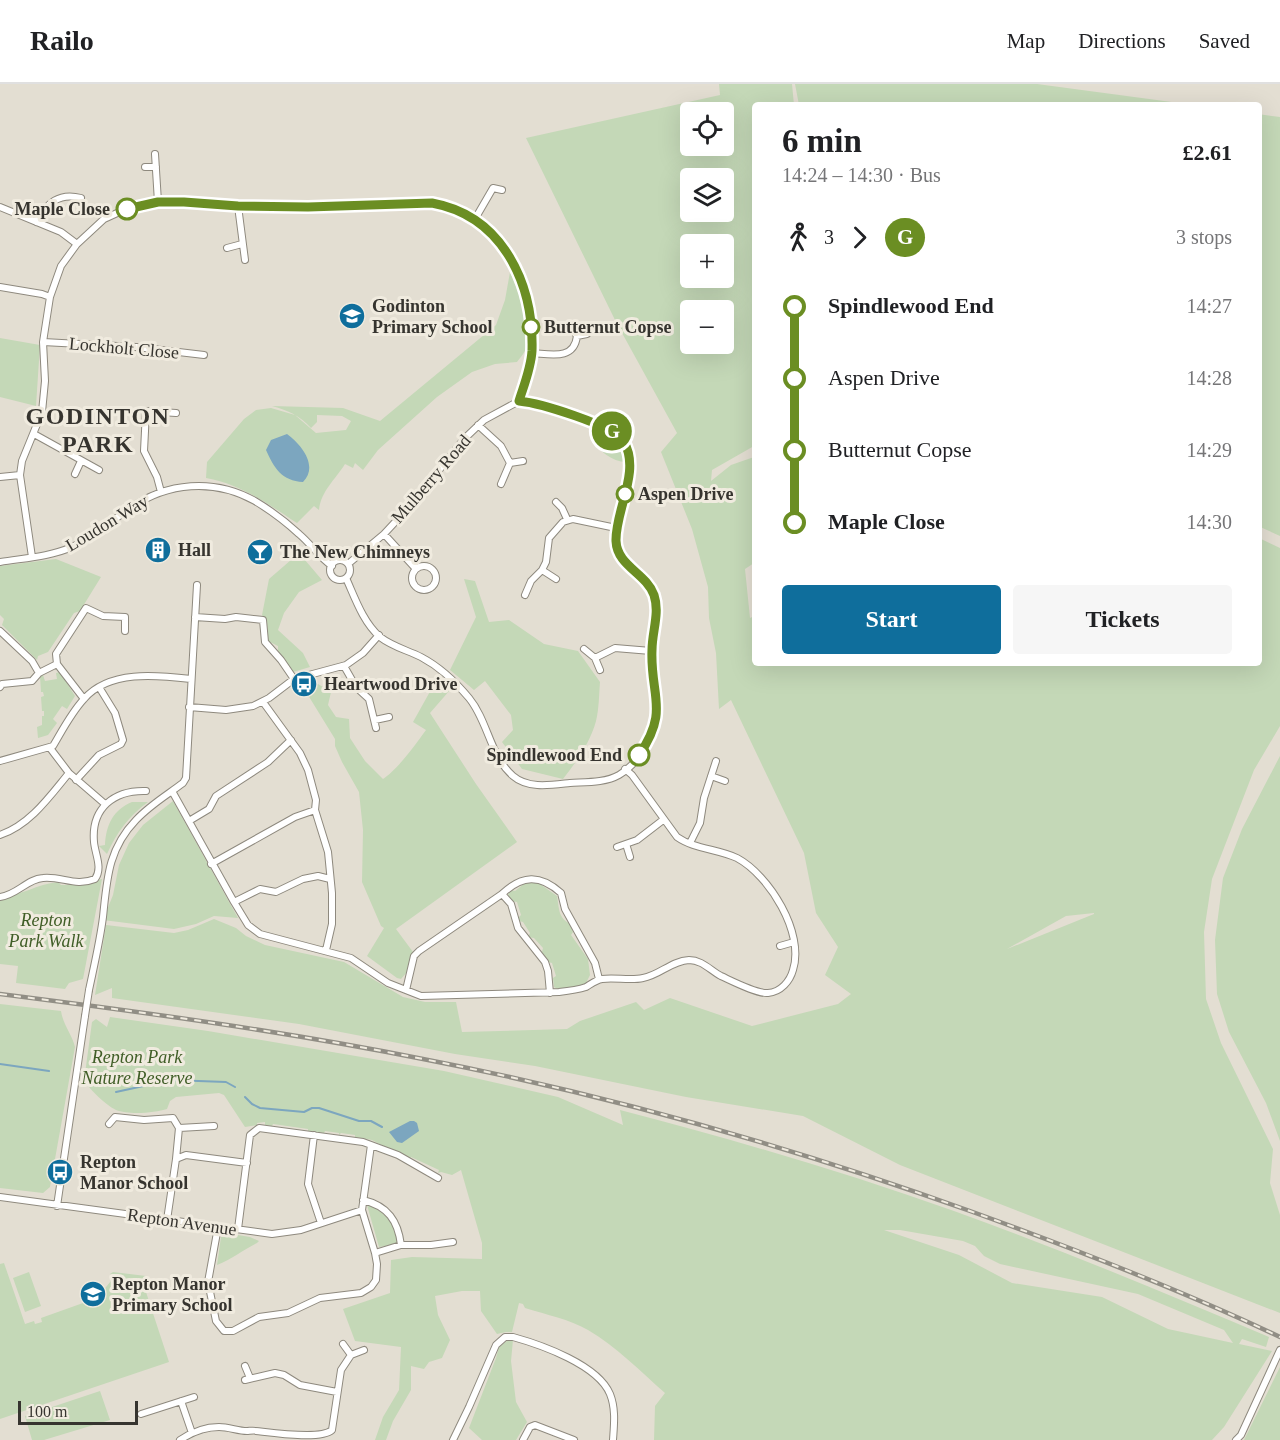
<!DOCTYPE html>
<meta charset="utf-8">
<style>
body{margin:0;font-family:Georgia,serif;background:#f6f6f6;color:#202124;height:100vh;display:flex;flex-direction:column;font-size:22px;white-space:nowrap}
*{box-sizing:border-box;margin:0}
p{font-size:20px;color:#757577}
.icon{flex:none;width:33px;height:33px;fill:none;stroke:currentColor;stroke-width:2;stroke-linecap:round;stroke-linejoin:round}
.map{position:relative;flex:1;overflow:hidden}
.sheet{position:absolute;left:752px;top:18px;width:510px;height:564px;display:flex;flex-direction:column;background:#fff;border-radius:6px;box-shadow:0 6px 24px #0002}
.sheet>*{flex:none}
.badge{padding:0 12px;border-radius:20px;font-size:21px;line-height:39px}
.fabs{position:absolute;left:680px;top:18px;display:grid;gap:12px}
.fabs a{display:grid;place-items:center;width:54px;height:54px;border-radius:6px;background:#fff;box-shadow:0 6px 24px #0002;font-size:30px}
.scale{position:absolute;left:18px;bottom:15px;width:120px;box-sizing:border-box;padding-left:6px;border:3px solid #36342f;border-top:0;font-size:16px;line-height:21px;white-space:nowrap;color:#36342f;-webkit-text-stroke:4px #f0ebdf;paint-order:stroke}
.map>.badge{position:absolute;translate:-50% -50%;box-shadow:0 0 0 3px #fff}
.legs{display:flex;align-items:center;gap:9px;height:66px;padding:0 30px;font-size:20px}
.legs p{margin-inline-start:auto}
.summary{display:flex;align-items:center;justify-content:space-between;height:102px;padding:0 30px}
h1{font-size:33px;font-weight:800;line-height:45px}
.button{display:flex;gap:12px;margin-top:auto;padding:12px 30px}
.button a{flex:1;height:69px;border-radius:6px;background:#0f6e9c;color:#fff;font-size:24px;font-weight:800;line-height:69px;text-align:center}
.button a+a{background:#f6f6f6;color:#202124}
ul{padding:0 30px;list-style:none}
li{display:flex;align-items:center;gap:21px;height:72px;font-size:22px}
li i{display:grid;place-items:center;width:9px;height:100%;margin:0 8px;background:currentColor}
li i::after{content:'';width:15px;height:15px;margin:-8px;border:4px solid;border-radius:50%;background:#fff}
li p{margin-inline-start:auto}
li:first-child i{background:linear-gradient(#0000 50%,currentColor 0)}
li:last-child i{background:linear-gradient(currentColor 50%,#0000 0)}
header{display:flex;align-items:center;gap:36px;box-sizing:border-box;height:84px;padding:0 30px;background:#fff;border-bottom:2px solid #e0e0e0}
header strong{font-size:28px}
nav{display:flex;gap:33px;margin-inline-start:auto;font-size:21px}
.map>svg:first-child{display:block}
</style>
<header>
<strong>Railo</strong>
<nav><a>Map</a><a>Directions</a><a>Saved</a></nav>
</header>
<div class="map">
<svg width="1280" height="1356" viewBox="0 0 1280 1356">
<rect width="100%" height="100%" fill="#e3ded2"/>
<path fill="#c4d8b7" fill-rule="evenodd" d="M719 0H792L794 21H754V362L712 386 711 397 731 381 754 373V479L745 485 750 534 754 532V579H1258L1259 454 1280 464V642L1254 686 1212 795 1204 848 1206 915 1221 959 1273 1065 1270 1099 1280 1131V1229L900 1081 803 1032 686 1013 535 982 455 970 299 940 112 914V904L95 911 106 841 174 849 188 846 214 835 236 844 246 852 265 861 344 878 403 913 425 918H456L462 948 567 945 580 937 636 918 644 926 670 914 752 942 838 920 851 910 825 891 838 863 816 829 804 769 731 616 719 625 716 569 709 534 708 503 692 445 661 368 677 349 616 238 526 54 720 11ZM690 28H723V62H690ZM690 94H723V128H690ZM723 160V194H690V160ZM690 226H723V260H690ZM1094 829V830L1007 865 1066 832Z
M795 0H1037L1194 21H799Z
M1258 30 1280 33V452L1258 442Z
M510 188C518 206 532 242 527 262 526 267 520 274 517 278L495 280 472 288 437 313 378 366 363 386 355 379 353 384 345 380C335 396 321 407 319 426L314 422 297 439C266 419 243 401 206 394L207 378 244 335 256 326 271 324 295 331 316 349 346 346 351 337 342 332 317 331V338L311 344C299 331 289 327 272 322L343 324 380 337 496 241 505 216Z
M0 254 40 261 36 322 0 313Z
M597 346C615 352 623 358 626 378 613 378 596 366 594 354Z
M299 469 322 496 299 508 284 529 278 546 303 569 310 583 293 588 278 567V562L268 557 267 537 262 531 269 495Z
M56 475 101 493 80 527 74 529 48 568 38 572 37 576 2 541 4 535 0 531V482Z
M464 495 475 497 489 538 509 536 544 560 578 567 600 598C599 611 599 625 596 637 590 659 577 677 563 695L522 685 502 658 513 646 511 631 485 597 474 606 450 586 476 533Z
M60 588 75 612 67 625 62 622 53 635 57 639 48 651 38 654 37 643 42 641V632H44V627H42L41 613 44 612 43 608H41L40 592 43 591 45 597 57 595 56 589Z
M437 595 450 606 430 629 476 700 517 758 396 845 413 868 407 888 401 895 397 894 367 872 384 844 381 842 362 798 363 746 359 708 342 678 335 662V655L303 603 318 600 331 608 328 621 336 633 349 635 350 654 365 677 383 695C397 686 416 660 426 646L413 638Z
M1280 672V1057L1266 1019 1229 948 1217 910 1215 856 1223 794 1242 745Z
M173 717 238 834 214 832 196 840 174 845 103 836 113 811 119 781 129 759 143 741Z
M132 718H148C129 732 117 748 107 770L99 762 105 761C106 741 113 726 132 718Z
M102 795 83 895 69 899 65 905 16 899 18 882 0 880V813C21 812 37 800 58 798L61 801H76Z
M537 798 557 812C559 822 558 834 569 839L573 848 571 851 588 875 590 891 586 899 581 902 560 906 554 903 553 894 556 892 552 879 548 878 542 868 543 864 534 854 528 853 530 849 523 838 519 837 518 834 521 831 517 818 512 817 508 811 511 806 515 807 525 799Z
M0 920 61 927C63 941 72 950 75 963L50 1103 43 1109 0 1104Z
M110 933 208 947 444 987 558 1013 623 1041 620 1026C732 1055 844 1088 954 1127 1060 1165 1165 1209 1269 1253L1266 1263 1242 1255 1239 1260 1272 1267 1224 1343 1212 1356H654L655 1322 665 1309C641 1288 616 1262 588 1246 569 1235 547 1231 525 1224L523 1220 519 1219 512 1248H506L497 1250 481 1227 480 1207H462L435 1212 438 1231 450 1256 442 1274 429 1278 424 1285 411 1282V1306L393 1337 386 1356H375L383 1333 399 1306 401 1263 355 1257 343 1225 390 1209 391 1176 412 1173 482 1175V1159L461 1086 452 1091 441 1088 438 1089 439 1086 411 1073 410 1076 372 1056 355 1053V1051L341 1049 339 1051V1049L325 1047 324 1049 308 1047V1045L273 1040 272 1042 265 1041V1038L257 1039V1041L245 1043 224 1011 219 1009 176 1013 170 1017 167 1025C155 1029 128 1031 116 1026 104 1020 92 1007 84 997L92 938 96 935 107 943ZM884 1146H900L963 1157 975 1162 984 1172 1000 1180 1138 1210 1224 1246 1233 1259 1168 1245 1102 1213 1012 1199 959 1171Z
M367 1121C384 1126 399 1142 397 1160L379 1163Z
M226 1149 250 1153 259 1157 257 1159C243 1166 232 1175 217 1181L221 1153Z
M4 1179 25 1240 34 1237 35 1240 42 1238 41 1234 97 1214 111 1197 110 1190 113 1188 146 1192 145 1205 169 1278 0 1335V1180Z
M29 1188 41 1222 25 1228 13 1194Z
M513 1256 511 1277 516 1318 527 1338 516 1356H482L469 1344 496 1274 499 1263 507 1257Z
M1280 1283V1356H1244Z
M100 1307 110 1336 44 1356H32L25 1332Z"/>
<path fill="#7ca6bf" d="M287 350C301 360 319 382 303 398 282 397 274 384 266 366L271 356Z
M410 1037H414L417 1039 419 1047 402 1059 397 1058 389 1048Z"/>
<g fill="none" stroke-linecap="round" stroke-linejoin="round">
<path stroke="#7ca6bf" stroke-width="2" d="M0 980 49 987
M116 1008 171 996 226 998 235 1003
M245 1013 252 1020 260 1024 304 1028 312 1024H319L359 1037H371L382 1043"/>
<defs>
<path id="street" d="M155 70 158 118
M145 83H156
M238 122 245 176
M0 123 61 148 77 160
M475 135 493 104 502 106
M36 138C47 119 59 108 81 114
M227 164 242 160
M0 203 42 210 50 213
M577 252 587 250
M43 258 136 263 204 271
M532 269C550 270 574 277 577 252L570 242
M478 341 501 362 510 379 501 400
M34 350 99 386
M510 379 523 377
M75 390 81 377
M0 393 20 391
M161 408 157 393 144 367 146 327 176 329
M556 418 562 424 567 435
M384 450 416 485
M32 473 20 391 22 377 42 328 45 297 43 258 50 213 61 182 77 160 104 135 126 125 158 118H184L238 122 308 123 432 119C446 122 464 127 476 135 517 162 533 220 532 267 532 284 524 301 519 317
M330 486a10 10 0 1 1 20 0a10 10 0 1 1-20 0Z
M0 478C24 474 49 473 72 463 93 453 110 438 129 425 167 398 214 394 255 417 270 426 286 438 299 450 311 460 319 473 332 482
M348 480 384 450 411 421 464 355 484 336 519 317
M412 494a12 12 0 1 1 24 0a12 12 0 1 1-24 0Z
M542 486 556 495
M346 494C355 514 363 538 380 553 393 563 407 566 421 573 440 583 455 597 469 614 488 637 490 672 513 692 528 705 551 701 570 699 585 698 605 699 619 691 639 679 657 650 657 627 658 607 652 587 652 568 652 553 657 538 656 523 654 494 620 487 616 460 611 427 643 389 623 357 613 341 539 319 519 317
M525 511 531 497 542 486 546 478 549 454 563 438 573 435 616 444
M195 533 225 535 236 533 263 536 265 558 281 576 294 595
M0 547 32 577 39 589
M584 565 595 574 600 586
M595 574 615 564 651 567
M344 582 356 603 369 615 376 644
M0 603 2 600 32 597 39 589 57 580
M84 615 57 580 56 570 86 524 103 532 125 533V547
M263 618 300 669 308 686 316 716 315 726 328 768 332 809V840L326 866
M189 623 226 626 253 622 269 614 294 595 346 581 363 569 379 551
M375 636 389 633
M50 664 69 689 105 720
M0 677 53 662C62 647 71 629 84 615 109 586 156 591 191 595
M711 692 725 697
M76 696 99 671 121 660 123 656 115 629 99 603
M172 707 234 818 248 841 260 850 351 874 388 899 421 912 559 908C568 907 577 906 586 903 591 900 596 896 602 895 615 893 630 897 643 894 660 891 671 877 689 876 702 876 710 886 721 892 732 897 757 910 768 909 781 908 790 897 793 886 805 849 769 791 737 774 718 765 694 765 677 753L632 691 625 685
M189 737 209 725 216 712 268 678 291 656
M0 751C30 741 50 712 69 689
M690 759 700 739 704 714 716 677
M626 760 630 773
M617 763 637 756 663 736
M211 780 295 733 315 726
M0 813C17 811 27 795 43 794 62 792 75 803 95 795 103 784 95 770 94 758 91 724 114 706 146 707
M234 818 260 805 276 808 303 795 318 792 330 795
M780 862 794 858
M89 906C94 882 100 857 103 833 107 795 108 765 136 736 150 721 167 711 183 699L186 694 197 501
M406 906 414 872 419 867 502 810
M550 909 548 887 545 878 518 844 511 820 502 810C522 791 540 790 561 809L565 825 595 879 599 895
M109 1040 115 1033 144 1036 173 1034 179 1044 176 1075
M179 1044 214 1042
M314 1051 308 1100 321 1139
M0 1113 272 1150 301 1146 362 1126
M363 1116C388 1122 398 1137 401 1161
M57 1122 85 932
M167 1136 176 1075 186 1071 247 1079
M218 1143 208 1198 216 1237 224 1247H233L259 1233 288 1229 320 1214 361 1209 371 1203 376 1196 377 1180 375 1169 362 1126 371 1061
M238 1145 250 1051 259 1044 363 1058 398 1071 438 1094
M375 1169 401 1161H431L453 1158
M343 1260 351 1271
M245 1282 250 1294
M245 1296 275 1289 284 1291 300 1301 337 1308
M181 1317 192 1349
M141 1330 194 1313
M180 1356C192 1348 205 1343 219 1343 229 1343 238 1347 247 1347 249 1347 255 1346 256 1347 274 1349 321 1356 332 1346L341 1286 351 1271 364 1266
M453 1356 469 1323 496 1261 505 1253H513C542 1261 598 1281 610 1310 616 1325 614 1341 613 1356
M523 1356 530 1343 535 1341 574 1356
M1236 1356 1241 1351 1280 1266"/>
</defs>
<use href="#street" stroke="#8e897e" stroke-width="8"/>
<use href="#street" stroke="#fff" stroke-width="6"/>
<defs>
<path id="rail" d="M0 910C142 928 283 947 423 975 609 1011 792 1063 970 1127 1075 1165 1179 1205 1280 1253"/>
</defs>
<use href="#rail" stroke="#918e85" stroke-width="4.5"/>
<use href="#rail" stroke="#f0ebdf" stroke-width="2" stroke-dasharray="7" stroke-linecap="butt"/>
<defs>
<path id="street-bridge" d="M85 932 89 906"/>
</defs>
<use href="#street-bridge" stroke="#8e897e" stroke-width="8" stroke-linecap="butt"/>
<use href="#street-bridge" stroke="#fff" stroke-width="6"/>
</g>
<g fill="none" stroke-linecap="round" stroke-linejoin="round">
<defs>
<path id="line-1" d="M127 125 158 118H184L238 122 308 123 432 119C503 132 534 200 532 267 531 284 524 301 519 317 539 319 614 341 624 358 641 387 615 427 616 457 617 482 646 489 654 511 660 529 652 548 652 566 650 612 670 626 639 671"/>
</defs>
<use href="#line-1" stroke="#fff" stroke-width="14"/>
<use href="#line-1" stroke="#6b8e23" stroke-width="9"/>
</g>
<defs>
<symbol id="school-disc" viewBox="-11 -11 22 22"><circle r="9.5" fill="#0f6e9c" stroke="#f0ebdf"/><path d="M0-5L7-2L0 1L-7-2ZM-4 1L0 2.5L4 1V4Q0 6-4 4Z" fill="#fff"/></symbol>
<symbol id="building-disc" viewBox="-11 -11 22 22"><circle r="9.5" fill="#0f6e9c" stroke="#f0ebdf"/><path d="M-4-6H4V6H1V3H-1V6H-4ZM-2.5-4.3h1.7v1.8h-1.7ZM.8-4.3h1.7v1.8H.8ZM-2.5-1h1.7V.8h-1.7ZM.8-1h1.7V.8H.8Z" fill="#fff"/></symbol>
<symbol id="bar-disc" viewBox="-11 -11 22 22"><circle r="9.5" fill="#0f6e9c" stroke="#f0ebdf"/><path d="M-6-5H6L.8 .8V4.5H3.5V6h-7V4.5H-.8V.8Z" fill="#fff"/></symbol>
<symbol id="bus-disc" viewBox="-11 -11 22 22"><circle r="9.5" fill="#0f6e9c" stroke="#f0ebdf"/><path d="M-5-6H5V4H4V6H2V4H-2V6H-4V4H-5ZM-3.5-4V0h7V-4ZM-3.5 1.2v1.5H-2V1.2ZM2 1.2v1.5H3.5V1.2Z" fill="#fff"/></symbol>
</defs>
<g fill-rule="evenodd">
<use href="#school-disc" x="337" y="217" width="30" height="30"/>
<use href="#building-disc" x="143" y="451" width="30" height="30"/>
<use href="#bar-disc" x="245" y="453" width="30" height="30"/>
<use href="#bus-disc" x="289" y="585" width="30" height="30"/>
<use href="#bus-disc" x="45" y="1073" width="30" height="30"/>
<use href="#school-disc" x="78" y="1195" width="30" height="30"/>
</g>
<g fill="#fff" stroke="#6b8e23" stroke-width="3">
<circle cx="127" cy="125" r="10"/>
<circle cx="531" cy="243" r="8"/>
<circle cx="625" cy="410" r="8"/>
<circle cx="639" cy="671" r="10"/>
</g>
<g text-anchor="middle" stroke-width="6" stroke-linejoin="round" paint-order="stroke">
<g font-size="18" font-weight="bold" fill="#36342f" stroke="#f0ebdf" text-anchor="end">
<text x="110" y="131">Maple Close</text>
<text x="544" y="249" text-anchor="start">Butternut Copse</text>
<text x="638" y="416" text-anchor="start">Aspen Drive</text>
<text x="622" y="677">Spindlewood End</text>
</g>
<g font-size="18" font-weight="bold" fill="#36342f" stroke="#f0ebdf" text-anchor="start">
<text x="372" y="228">Godinton<tspan x="372" dy="21">Primary School</tspan></text>
<text x="178" y="472">Hall</text>
<text x="280" y="474">The New Chimneys</text>
<text x="324" y="606">Heartwood Drive</text>
<text x="80" y="1084">Repton<tspan x="80" dy="21">Manor School</tspan></text>
<text x="112" y="1206">Repton Manor<tspan x="112" dy="21">Primary School</tspan></text>
</g>
<g font-size="18" fill="#36342f" stroke="#f0ebdf">
<text transform="translate(124 264) rotate(5)" y="6">Lockholt Close</text>
<text transform="translate(431 395) rotate(-49)" y="6">Mulberry Road</text>
<text transform="translate(107 439) rotate(-31)" y="6">Loudon Way</text>
<text transform="translate(182 1138) rotate(8)" y="6">Repton Avenue</text>
</g>
<g font-size="18" font-style="italic" fill="#405e27" stroke="#f0ebdf">
<text x="46" y="842">Repton<tspan x="46" dy="21">Park Walk</tspan></text>
<text x="137" y="979">Repton Park<tspan x="137" dy="21">Nature Reserve</tspan></text>
</g>
<g font-size="24" font-weight="bold" letter-spacing="1.5" fill="#36342f" stroke="#f0ebdf">
<text x="98" y="340">GODINTON<tspan x="98" dy="28">PARK</tspan></text>
</g>
</g>
</svg>
<div class="fabs">
<a><svg class="icon" aria-label="locate" viewBox="0 0 24 24"><circle cx="12" cy="12" r="6"/><path d="M12 2v4M12 18v4M2 12h4M18 12h4"/></svg></a>
<a><svg class="icon" aria-label="layers" viewBox="0 0 24 24"><path d="M12 4l9 5-9 5-9-5zM3 14l9 5 9-5"/></svg></a>
<a>+</a>
<a>−</a>
</div>
<div class="scale">100 m</div>
<b class="badge" style="left:612px;top:347px;background:#6b8e23;color:#fff">G</b>
<section class="sheet">
<div class="summary"><div><h1>6 min</h1><p>14:24 – 14:30 · Bus</p></div><b>£2.61</b></div>
<div class="legs"><svg class="icon" aria-label="walk" viewBox="0 0 24 24"><circle cx="13" cy="4" r="2"/><path d="M13 8l-2 6 4 7M11 14l-3 7M7 12l3-4h3l4 4"/></svg>3<svg class="icon" aria-label="forward" viewBox="0 0 24 24"><path d="M9 5l7 7-7 7"/></svg><b class="badge" style="background:#6b8e23;color:#fff">G</b><p>3 stops</p></div>
<ul>
<li><i style="color:#6b8e23"></i><b>Spindlewood End</b><p>14:27</p></li>
<li><i style="color:#6b8e23"></i><span>Aspen Drive</span><p>14:28</p></li>
<li><i style="color:#6b8e23"></i><span>Butternut Copse</span><p>14:29</p></li>
<li><i style="color:#6b8e23"></i><b>Maple Close</b><p>14:30</p></li>
</ul>
<div class="button"><a>Start</a><a>Tickets</a></div>
</section>
</div>
